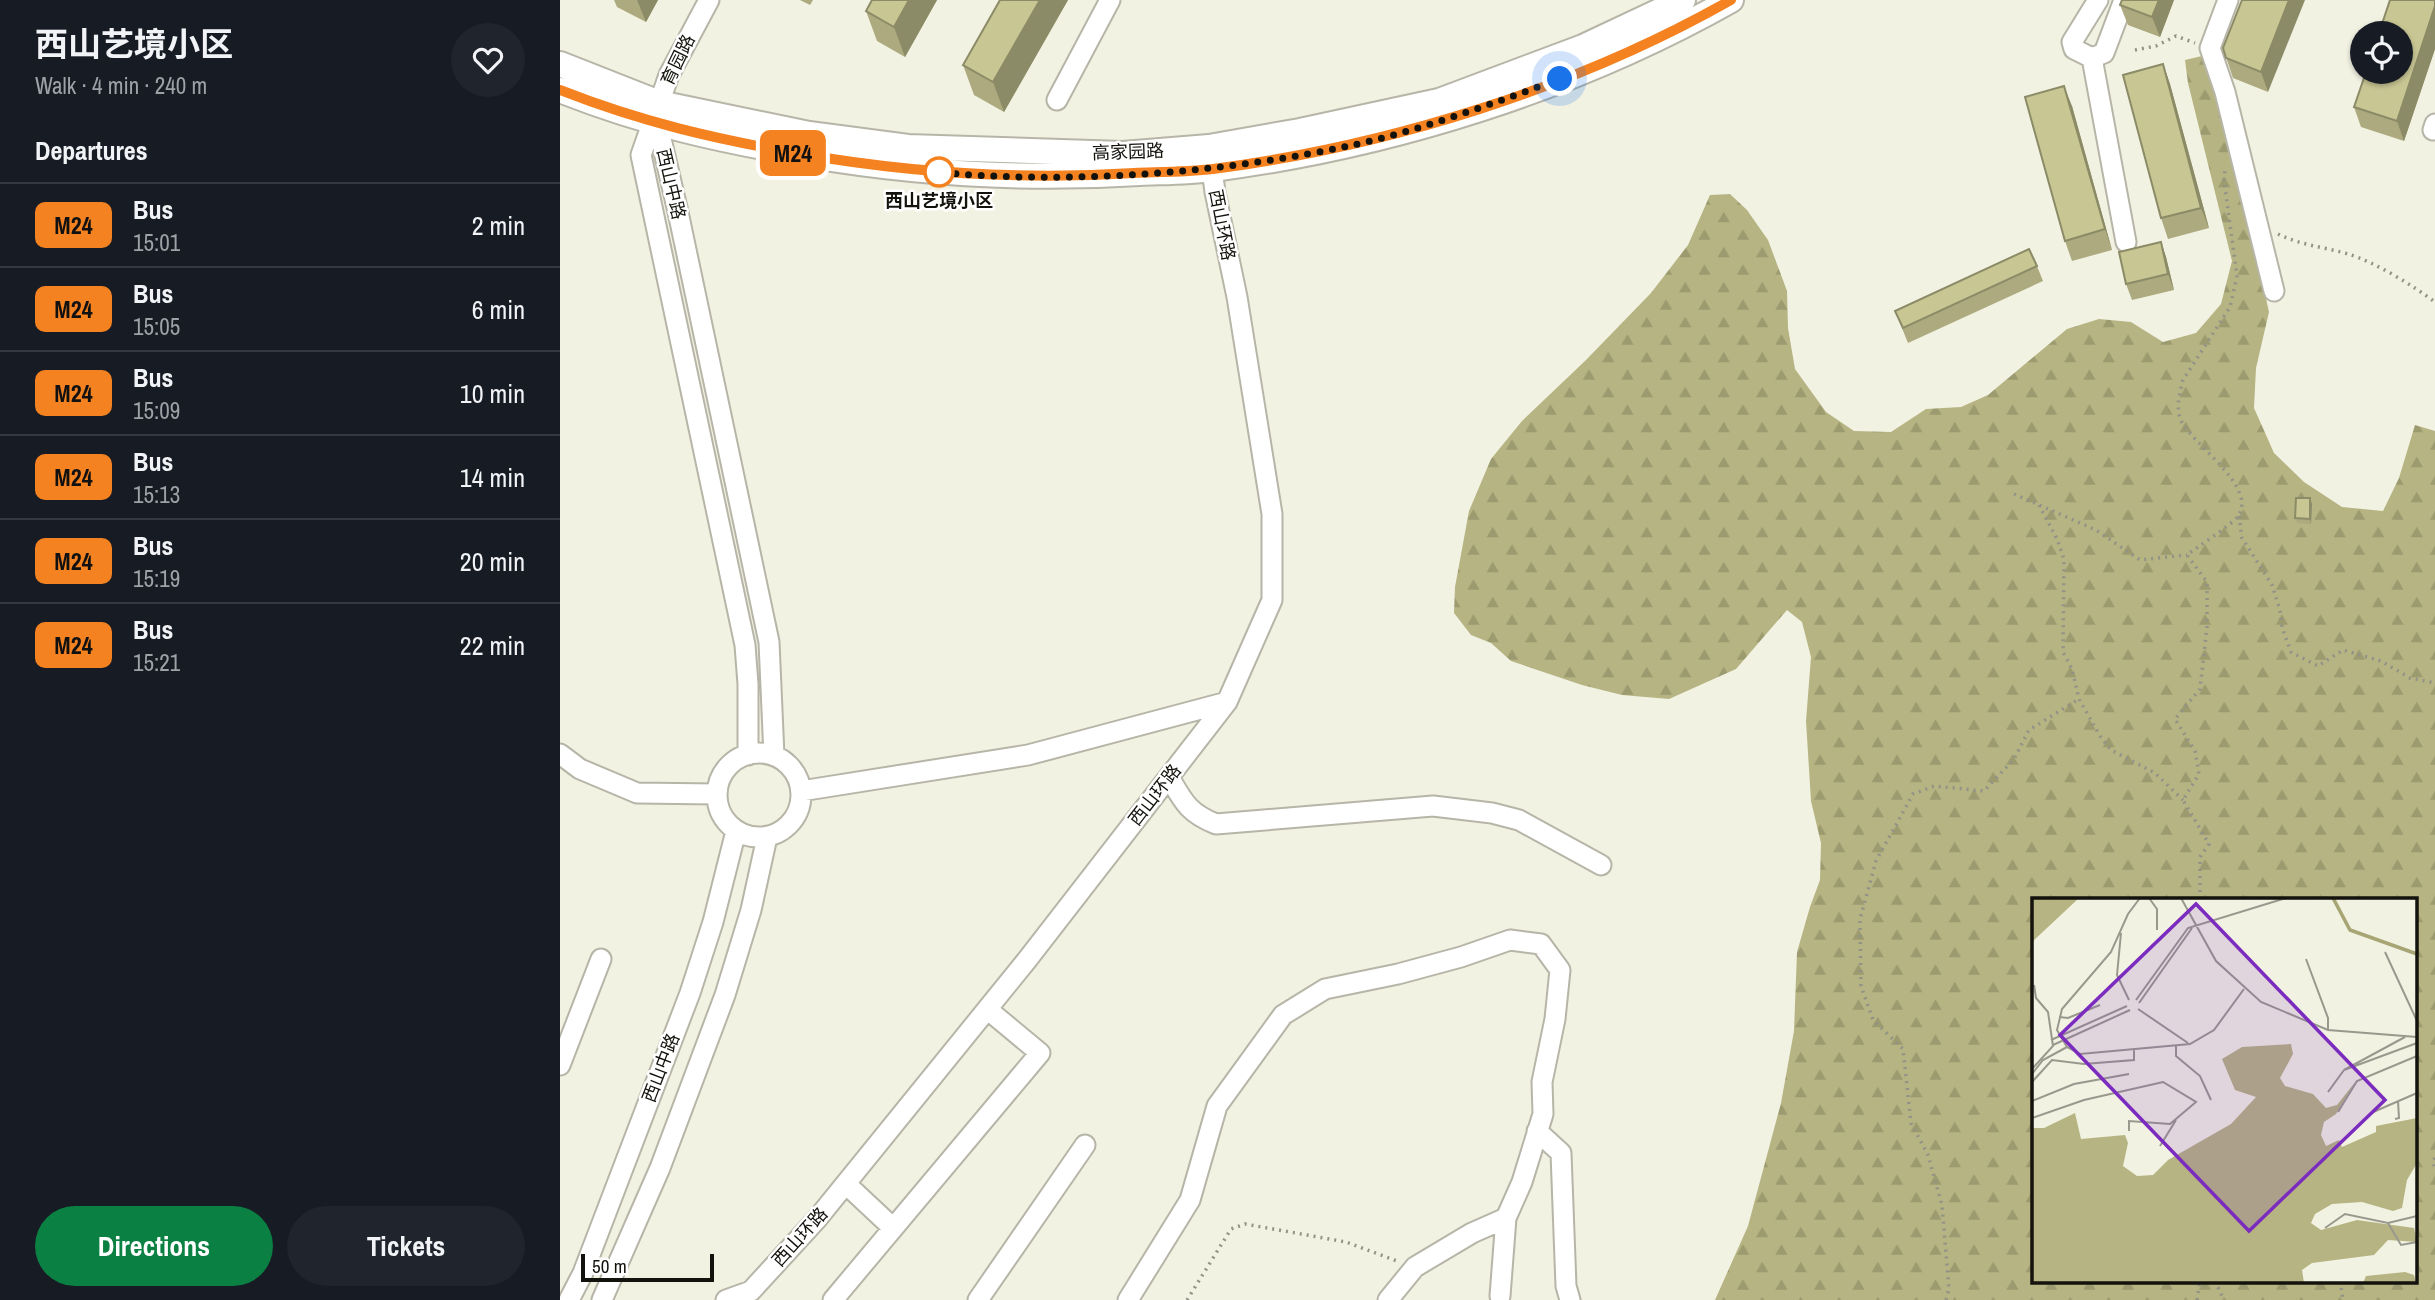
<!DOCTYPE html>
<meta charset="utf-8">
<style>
body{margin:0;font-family:"Archivo Narrow","Noto Sans SC",sans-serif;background:#20242c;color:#f1f3f6;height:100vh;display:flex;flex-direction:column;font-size:26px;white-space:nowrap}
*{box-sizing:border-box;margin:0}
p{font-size:23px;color:#9ea1a6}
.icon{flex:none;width:38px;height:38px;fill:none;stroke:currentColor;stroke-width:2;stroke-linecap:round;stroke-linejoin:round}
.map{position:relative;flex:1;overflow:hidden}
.details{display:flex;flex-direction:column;background:#171b24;width:560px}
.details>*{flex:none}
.badge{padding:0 14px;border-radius:10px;font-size:24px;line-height:46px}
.fabs{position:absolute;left:1790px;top:21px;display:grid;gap:14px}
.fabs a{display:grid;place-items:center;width:63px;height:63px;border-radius:50%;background:#171b24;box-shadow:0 2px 5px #0004;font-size:35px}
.scale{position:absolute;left:21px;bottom:18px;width:133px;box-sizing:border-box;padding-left:7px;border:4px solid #13120d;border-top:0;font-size:19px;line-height:24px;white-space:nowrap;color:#13120d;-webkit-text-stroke:5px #fff;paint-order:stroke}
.you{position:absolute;width:35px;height:35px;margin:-18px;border:5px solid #fff;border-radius:50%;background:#1a73e8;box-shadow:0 0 0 10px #1a73e833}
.map>.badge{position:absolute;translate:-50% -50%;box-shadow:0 0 0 4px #fff}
h2{padding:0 35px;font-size:26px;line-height:63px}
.round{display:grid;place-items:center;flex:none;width:74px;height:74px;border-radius:37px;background:#20242c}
.headline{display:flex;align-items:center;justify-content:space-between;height:119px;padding:0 35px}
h1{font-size:33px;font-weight:700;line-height:52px}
.button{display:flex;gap:14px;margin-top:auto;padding:14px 35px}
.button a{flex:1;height:80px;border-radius:42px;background:#0b8043;color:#fff;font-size:28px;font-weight:700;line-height:80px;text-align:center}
.button a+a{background:#20242c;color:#f1f3f6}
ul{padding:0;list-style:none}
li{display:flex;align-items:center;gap:21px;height:84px;padding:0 35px;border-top:2px solid #363941}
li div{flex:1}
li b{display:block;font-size:26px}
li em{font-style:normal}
li .badge{min-width:77px;font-weight:700;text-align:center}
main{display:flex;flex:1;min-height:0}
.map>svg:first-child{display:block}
</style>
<main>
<section class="details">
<div class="headline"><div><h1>西山艺境小区</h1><p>Walk · 4 min · 240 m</p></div><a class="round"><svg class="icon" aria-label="heart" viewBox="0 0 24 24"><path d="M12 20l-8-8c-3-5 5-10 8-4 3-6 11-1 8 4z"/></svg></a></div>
<h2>Departures</h2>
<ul>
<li><span class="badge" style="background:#f58220;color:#111">M24</span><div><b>Bus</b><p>15:01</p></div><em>2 min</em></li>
<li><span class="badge" style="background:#f58220;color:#111">M24</span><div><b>Bus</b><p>15:05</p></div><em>6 min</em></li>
<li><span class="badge" style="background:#f58220;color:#111">M24</span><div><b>Bus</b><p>15:09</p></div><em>10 min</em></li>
<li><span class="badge" style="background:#f58220;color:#111">M24</span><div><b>Bus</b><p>15:13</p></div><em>14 min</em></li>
<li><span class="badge" style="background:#f58220;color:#111">M24</span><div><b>Bus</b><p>15:19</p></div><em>20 min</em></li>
<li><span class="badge" style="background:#f58220;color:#111">M24</span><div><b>Bus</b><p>15:21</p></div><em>22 min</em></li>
</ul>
<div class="button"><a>Directions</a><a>Tickets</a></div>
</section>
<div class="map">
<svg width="1875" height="1300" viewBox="0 0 1875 1300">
<defs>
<pattern id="forest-firs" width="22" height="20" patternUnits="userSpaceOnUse" patternTransform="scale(1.75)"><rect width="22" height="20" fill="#b6b482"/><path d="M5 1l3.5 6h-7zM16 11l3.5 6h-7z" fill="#9c9a6f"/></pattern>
</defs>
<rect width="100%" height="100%" fill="#f2f2e3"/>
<path fill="url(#forest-firs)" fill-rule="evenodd" d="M1642 56 1654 71 1709 312 1696 368 1694 408 1714 453 1744 482 1782 507 1823 511 1839 478 1855 425 1875 431V1300H1155L1188 1226 1221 1103 1234 1031 1237 952 1250 907 1260 880 1261 843 1251 801 1246 721 1251 657 1242 622 1227 610 1176 669 1109 699 1062 695 1022 685 951 661 931 643 911 635 894 613 895 587 909 511 931 459 962 421 1026 360 1091 293 1128 245 1150 195 1170 194 1187 210 1208 240 1227 291 1228 328 1235 369 1266 412 1294 431 1331 432 1366 409 1401 407 1428 395 1507 329 1539 319 1571 322 1603 342 1636 333 1661 304 1672 261 1628 83 1625 60ZM1474 899H1856V1281H1474Z"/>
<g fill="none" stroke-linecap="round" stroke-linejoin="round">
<defs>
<path id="minor" d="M149 0 109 75 81 155 185 645 188 684V755
M1538 0 1512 42 1514 49 1532 58 1544 53 1564 0
M1668 0 1650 48 1665 92 1714 291
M1532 58 1566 242
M497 100 550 0
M93 123 102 143 118 212 209 642 214 756
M1873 130 1875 124
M157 795a42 42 0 1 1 84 0a42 42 0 1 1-84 0Z
M0 754 20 769 77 793 156 794
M609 777C623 801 628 813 656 824L873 806 932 813 959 820 1041 865
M241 791 468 755 667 702
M0 1065 41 959
M977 1131 1001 1153 1006 1286 1010 1300
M286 1184 333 1228
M940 1296 946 1218
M9 1300 23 1273 130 993 153 922 176 831
M42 1300 100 1168 165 995 191 910 207 837
M166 1300 191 1291 257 1219 467 960 667 702 712 600V514L677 297 655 192 652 169
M273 1300 480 1053 427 1009
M418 1300 525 1145
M568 1300 630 1200 657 1106 723 1015 765 989 838 974 901 957 950 940 981 944 1000 970 995 1019 982 1082 983 1114 962 1182 946 1218 912 1233 855 1267 828 1300"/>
<path id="major" d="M0 64 99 103 249 134 348 147 563 154 649 147 740 131 879 101 1023 47 1123 0
M0 90C83 123 159 140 247 155 357 174 468 180 580 173 604 172 629 172 653 169 831 146 1015 88 1171 0"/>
</defs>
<use href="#minor" stroke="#b6b5a7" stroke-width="23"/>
<use href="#major" stroke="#b6b5a7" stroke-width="28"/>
<path stroke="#929287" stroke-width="3.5" stroke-dasharray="2 5" stroke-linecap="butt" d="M1575 50 1596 46 1616 36 1635 43
M1718 234C1740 245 1764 247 1788 254 1815 262 1852 285 1875 302
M1454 494 1536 530 1580 560 1627 555
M1479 505 1497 539 1504 559 1503 652 1512 669 1519 699 1540 736 1551 750 1595 773 1623 800
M1679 516 1682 538 1712 585 1720 610 1722 627 1731 652 1758 666 1783 650 1821 661 1850 678 1875 683
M1640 899V857L1649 844 1623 800 1639 774 1635 751 1615 719 1640 689 1647 627V582L1627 555C1637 547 1673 524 1678 516 1699 486 1628 442 1620 418 1616 406 1620 391 1623 380L1670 307 1677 276 1664 180 1665 170
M1875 1158 1873 1161 1875 1170
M1655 1281 1664 1300
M1780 1281 1783 1300
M627 1300 671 1229 685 1224 786 1242 837 1261
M1386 1300 1389 1289 1382 1205 1368 1155 1351 1123 1343 1049 1313 1020 1301 986 1300 919 1316 861 1353 794 1374 786 1424 791 1454 759 1469 730 1519 699
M1637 1300 1640 1281"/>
<use href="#minor" stroke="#fff" stroke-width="19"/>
<use href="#major" stroke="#fff" stroke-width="24"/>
</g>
<path fill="#acaa7e" d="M54 0H98L86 22 57 7Z
M240 0H253L250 5Z
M312 0H377L345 57 317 41 306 11Z
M440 0H508L444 112 414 95 403 65Z
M1562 0H1614L1600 37 1568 25 1560 5Z
M1682 0 1708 92 1673 78 1663 48Z
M1875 0V49L1844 141 1801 127 1794 107Z
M1603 64 1610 84 1649 228 1608 239 1601 218Z
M1512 106 1552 250 1512 261 1505 241Z
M1601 242 1606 257 1614 290 1572 300 1566 284Z
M1477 266 1483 281 1348 343 1335 311Z
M1750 498 1752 504 1751 524 1737 523 1735 518Z"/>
<path fill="#8c8b67" d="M77 0H98L86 22Z
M349 0H377L345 57 334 27Z
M480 0H508L444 112 433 82Z
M1599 0H1614L1600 37 1592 17Z
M1729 0H1745L1708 92 1701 72Z
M1875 6V49L1844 141 1837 121Z
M1603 64 1610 84 1649 228 1641 208Z
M1504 86 1512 106 1552 250 1545 229Z
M1601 242 1606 257 1614 290 1608 274Z
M1750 498 1752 504 1751 524 1750 519Z"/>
<path fill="#c8c693" stroke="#8c8b67" stroke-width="2" d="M312 0H349L334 27 306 11Z
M440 0H480L433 82 403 65Z
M1562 0H1599L1592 17 1560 5Z
M1682 0H1729L1701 72 1666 58 1663 48Z
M1830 0H1875V6L1837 121 1794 107 1806 72H1841V33H1819Z
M1603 64 1641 208 1601 218 1563 75Z
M1504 86 1545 229 1505 241 1465 97Z
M1601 242 1608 274 1566 284 1559 252Z
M1469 249 1477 266 1343 328 1335 311Z
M1736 498H1750V519L1735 518Z"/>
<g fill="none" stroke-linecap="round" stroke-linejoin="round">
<defs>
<path id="line" d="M0 90C81 122 155 139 241 154 351 173 462 180 574 173 600 172 627 172 653 169 829 146 1016 88 1171 0"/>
</defs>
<use href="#line" stroke="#fff" stroke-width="16"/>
<use href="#line" stroke="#f58220" stroke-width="10"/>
<path stroke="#13120d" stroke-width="7" stroke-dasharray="0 12.6" d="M379 172H375C510 185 665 173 798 144 867 128 934 103 1000 79"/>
</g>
<circle fill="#fff" stroke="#f58220" stroke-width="3.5" cx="379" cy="172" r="14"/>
<g text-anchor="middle" stroke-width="5" stroke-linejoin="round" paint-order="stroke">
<g font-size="18" fill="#13120d" stroke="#fff">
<text transform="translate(118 60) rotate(-64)" y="6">育园路</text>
<text transform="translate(568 152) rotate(-2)" y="6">高家园路</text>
<text transform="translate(111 184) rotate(77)" y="6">西山中路</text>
<text transform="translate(662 225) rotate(79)" y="6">西山环路</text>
<text transform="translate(595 795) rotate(-52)" y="6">西山环路</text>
<text transform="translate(101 1068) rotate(-69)" y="6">西山中路</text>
<text transform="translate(240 1237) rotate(-48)" y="6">西山环路</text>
</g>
<g font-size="18" font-weight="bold" fill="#13120d" stroke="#fff">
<text x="379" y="207">西山艺境小区</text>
</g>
</g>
<g transform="translate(1472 898)">
<rect width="385" height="385" fill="#f2f2e3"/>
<path d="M0 0H47L0 44ZM259 146 261 156 248 180 253 188 281 196 294 210 305 207 324 183 304 216 292 224 289 237 294 248 307 242 310 249 344 234V228L385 220V265L375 282 370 310 361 313 330 304 300 306 283 316 279 325 289 332 325 322 382 330 385 344 356 342 342 357 280 365 270 372 272 385H0V230H12L43 215 49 241 93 237 96 245 91 268 105 278 121 277 136 262 199 226 224 199 203 192 190 161 210 149ZM373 374 382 377 384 385H331L334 378Z" fill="#b6b482"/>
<path fill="none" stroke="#a8a574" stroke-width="3.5" d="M301 0 318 32 385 56"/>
<path fill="none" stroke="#99988d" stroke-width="2" d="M108 0 96 16 79 54 30 111 25 132 35 149 48 156 158 146 182 132 212 91M117 0 125 11V32M149 0 184 63 229 104 296 132 385 139M89 35 85 77 97 102M353 54 385 123M274 61 296 120V132M104 102 156 30 254 0M107 105 160 30M106 111 156 145M27 119 36 120 68 107M373 139 312 172 385 145M19 142 95 108M21 147 98 112M144 148V158L168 178 179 202M0 171 21 148 16 114 4 100 2 87M0 176 11 162 35 149M0 184 20 162 52 166 102 162V152M296 194 312 172M0 203 42 186 97 176M306 214 325 183 385 158M339 215 385 195M0 220 52 202 131 184 164 204 138 226 97 223V233M363 221 367 220 366 203M128 248 144 222M356 325 369 347 385 344M293 330 313 316 356 325 385 318"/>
<path fill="#7b2cbf" fill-opacity="0.15" stroke="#7b2cbf" stroke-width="3.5" d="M164 6 353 202 217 333 28 137Z"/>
<rect width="385" height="385" fill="none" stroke="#13120d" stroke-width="3.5"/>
</g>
</svg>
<div class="fabs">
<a><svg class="icon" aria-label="locate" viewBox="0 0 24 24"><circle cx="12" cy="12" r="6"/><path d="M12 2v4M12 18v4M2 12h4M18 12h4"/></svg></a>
</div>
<div class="scale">50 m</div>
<div class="you" style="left:1000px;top:79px"></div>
<b class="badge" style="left:233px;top:153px;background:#f58220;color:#111">M24</b>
</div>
</main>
